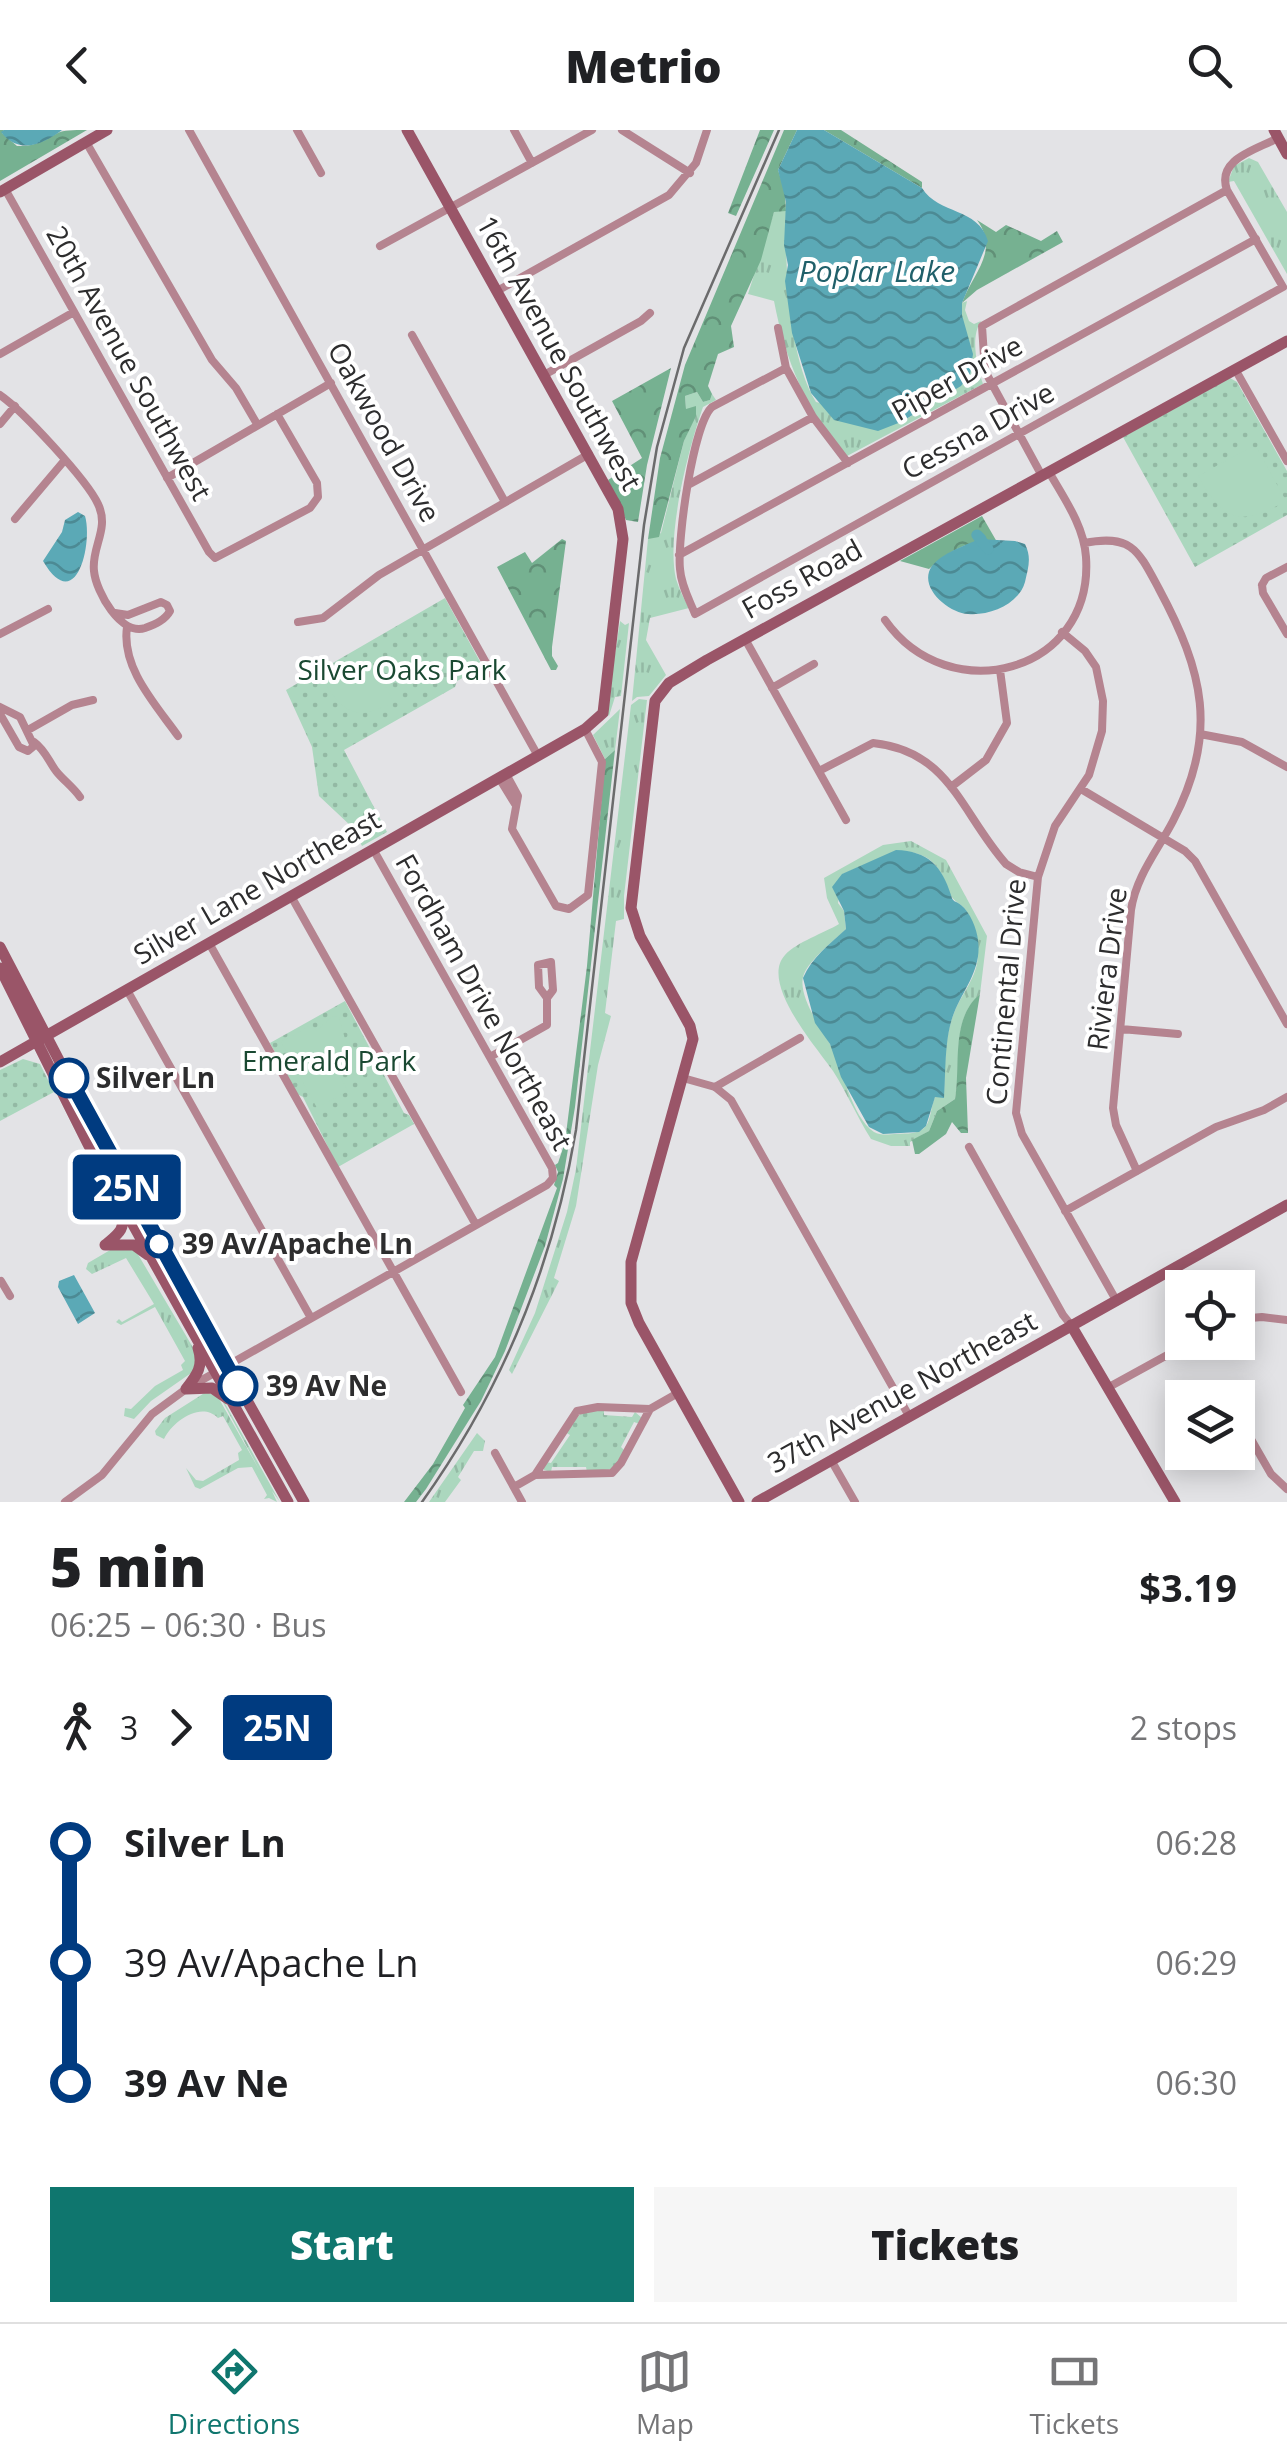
<!DOCTYPE html>
<meta charset="utf-8">
<style>
body{margin:0;font-family:"Open Sans",sans-serif;background:#f6f6f6;color:#202124;height:100vh;display:flex;flex-direction:column;font-size:38px;white-space:nowrap}
*{box-sizing:border-box;margin:0}
p{font-size:32px;color:#757577}
.icon{flex:none;width:55px;height:55px;fill:none;stroke:currentColor;stroke-width:2;stroke-linecap:round;stroke-linejoin:round}
.map{position:relative;height:1372px;overflow:hidden}
.panel{display:flex;flex-direction:column;background:#fff;flex:1}
.panel>*{flex:none}
.badge{padding:0 20px;border-radius:8px;font-size:35px;line-height:65px}
.controls{position:absolute;left:1165px;top:1140px;display:grid;gap:20px}
.controls a{display:grid;place-items:center;width:90px;height:90px;border-radius:0px;background:#fff;box-shadow:0 5px 25px #0003;font-size:50px}
.map>.badge{position:absolute;translate:-50% -50%;box-shadow:0 0 0 5px #fff}
.legs{display:flex;align-items:center;gap:15px;height:110px;padding:0 50px;font-size:32px}
.legs p{margin-inline-start:auto}
.head{display:flex;align-items:center;justify-content:space-between;height:170px;padding:0 50px}
h1{font-size:55px;font-weight:800;line-height:75px}
.primary-button{display:flex;gap:20px;margin-top:auto;padding:20px 50px}
.primary-button a{flex:1;height:115px;border-radius:0px;background:#0f766e;color:#fff;font-size:40px;font-weight:800;line-height:115px;text-align:center}
.primary-button a+a{background:#f6f6f6;color:#202124}
ul{padding:0 50px;list-style:none}
li{display:flex;align-items:center;gap:35px;height:120px;font-size:38px}
li i{display:grid;place-items:center;width:15px;height:100%;margin:0 12px;background:currentColor}
li i::after{content:'';width:25px;height:25px;margin:-12px;border:8px solid;border-radius:50%;background:#fff}
li p{margin-inline-start:auto}
li:first-child i{background:linear-gradient(#0000 50%,currentColor 0)}
li:last-child i{background:linear-gradient(currentColor 50%,#0000 0)}
header{display:flex;justify-content:space-between;align-items:center;height:130px;padding:0 50px;background:#fff;font-size:45px;font-weight:800}
.tab-bar{display:flex;justify-content:space-around;align-items:center;height:140px;border-top:2px solid #e0e0e0;background:#fff;font-size:28px;color:#757577}
.tab-bar a{display:grid;justify-items:center;gap:5px}
.tab-bar .selected{color:#0f766e}
.map>svg:first-child{display:block}
</style>
<header><svg class="icon" aria-label="back" viewBox="0 0 24 24"><path d="M15 5l-7 7 7 7"/></svg>Metrio<svg class="icon" aria-label="search" viewBox="0 0 24 24"><circle cx="10" cy="10" r="6"/><path d="M15 15l6 6"/></svg></header>
<div class="map">
<svg width="1287" height="1372" viewBox="0 0 1287 1372">
<defs>
<pattern id="grass-tufts" width="24" height="20" patternUnits="userSpaceOnUse" patternTransform="scale(2.5)"><rect width="24" height="20" fill="#abd7be"/><path d="M3 7l-1-3M5 7V3M7 7l1-3M15 17l-1-3M17 17v-4M19 17l1-3" fill="none" stroke="#93b9a4"/></pattern>
<pattern id="forest-crowns" width="20" height="18" patternUnits="userSpaceOnUse" patternTransform="scale(2.5)"><rect width="20" height="18" fill="#76b191"/><path d="M2 6a3 3 0 1 1 6 0M12 15a3 3 0 1 1 6 0" fill="none" stroke="#619077"/></pattern>
<pattern id="park-dots" width="8" height="8" patternUnits="userSpaceOnUse" patternTransform="scale(2.5)"><rect width="8" height="8" fill="#abd7be"/><path d="M2 2h.1M6 6h.1" fill="none" stroke="#93b9a4" stroke-width="1.8" stroke-linecap="round"/></pattern>
<pattern id="water-waves" width="16" height="10" patternUnits="userSpaceOnUse" patternTransform="scale(2.5)"><rect width="16" height="10" fill="#5ba9b6"/><path d="M0 5q4-4 8 0t8 0" fill="none" stroke="#4c8a94"/></pattern>
</defs>
<rect width="100%" height="100%" fill="#e3e3e6"/>
<path fill="url(#grass-tufts)" fill-rule="evenodd" d="M1249 28 1258 32 1287 82V144L1234 51 1228 52 1234 36Z
M779 80 786 81C785 133 788 227 816 272L901 292 949 264 962 173 967 171 965 180 969 191 974 194 981 191C970 207 977 237 983 254L847 326C806 282 785 229 774 171L748 164 774 82Z
M697 262 703 272 710 270 712 264 716 270 703 277C688 320 666 406 676 449 679 459 684 469 689 478L650 488 646 510 666 545 649 566 637 567 632 571 648 409 661 403 684 311 696 284 690 279H686L685 266Z
M620 491 625 495 629 493 621 566 615 567 609 586 606 583Z
M639 569 647 570 624 766V789L616 791 605 883 611 886 598 935 576 1076 554 1148 559 1151 512 1244 509 1240 535 1183 567 1082 576 1039 631 575Z
M620 579 615 620 605 629 593 605Z
M911 711 946 730 987 806 980 864C950 890 962 935 955 969L937 981 929 1001 910 1012V1016H891L871 1009C857 987 847 963 833 941 818 919 759 853 785 825 797 812 824 803 839 794L827 768 824 748 883 715ZM896 721C930 721 940 735 950 764 954 773 962 773 966 781 973 790 975 807 977 818 982 842 962 862 954 883 944 907 945 942 944 967H935C931 976 931 989 926 996 918 1005 907 1003 897 1004 890 1004 881 1006 874 1002 851 987 842 935 830 914 821 898 796 864 804 844 810 829 835 810 846 799L844 781 838 773 843 744Z
M117 1116 136 1121 198 1226 194 1241 151 1271 134 1289 124 1286 125 1278 131 1279 155 1256 183 1240 181 1235 185 1231 155 1177 121 1195 116 1192 119 1189 122 1192 154 1174 126 1128 92 1144 86 1139 88 1133Z
M206 1262 218 1267 260 1341 219 1265 222 1268 280 1372 272 1361 277 1372 269 1368 264 1369 267 1365 252 1337 238 1338 200 1359 195 1357 186 1338 196 1350 203 1351 239 1330 238 1323 242 1320 223 1286 218 1288C201 1271 173 1291 164 1309L156 1305 155 1301 165 1288Z
M477 1303 485 1311 483 1321H474L458 1347 461 1350 445 1372H429Z"/>
<path fill="url(#forest-crowns)" d="M0 0H4L2 3 17 16C40 16 42 10 60 2 67 0 79 0 87 0L0 51Z
M760 0H774L736 86 728 83Z
M784 0H797L778 40 785 61 786 81 774 82 761 130 731 196 734 217 718 224 708 256 712 264 710 270 703 272 697 262 685 266 686 279 696 276V286L684 311 659 407 648 409 660 328 685 235Z
M824 0H841L922 52V58Z
M977 90 996 102 1006 95 1041 111 1057 101 1063 112 977 160 962 173C973 142 1000 122 977 90Z
M671 238 647 335 638 392 626 390 608 350 642 328 612 271Z
M982 386 997 412C971 408 949 421 929 439L900 431Z
M562 409 566 411 552 517V526L558 536 556 540H551L497 437 525 422 532 433Z
M615 620 575 977 563 1049 545 1116 505 1221 481 1271 426 1359 416 1372H404L433 1334 465 1278 463 1275 495 1227 557 1058 554 1055 558 1042 555 1035 558 1033 565 1012 587 836 605 629Z
M980 864 966 948 968 1003H961L952 992 946 1004 919 1024H915L912 1010 929 1001 937 981 955 969C961 936 950 889 980 864Z"/>
<path fill="url(#park-dots)" d="M1230 248 1237 252 1287 341V385L1195 437 1123 307Z
M445 468 483 537 457 551 455 557 344 620 387 702 362 716 352 697 319 666 312 617 286 560Z
M345 871 404 983 409 985 414 994 338 1037 303 967 297 964 270 913Z
M23 929 40 934 54 962 0 991V940Z
M604 1280V1285L632 1287 635 1282 642 1288 640 1294 634 1292 621 1317 625 1321 613 1339 587 1342 586 1337H552L551 1342 544 1340 543 1336 546 1332 551 1333 570 1305 565 1302 582 1282Z"/>
<path fill="#abd7be" d="M1251 317 1257 318 1286 371C1240 397 1224 392 1198 346Z
M364 530 371 531 394 572C359 590 345 586 324 552Z
M333 886 339 887 345 909 359 936 340 946 348 961 317 978 281 912 311 895 316 901Z"/>
<path fill="url(#water-waves)" d="M4 0H62C42 15 19 25 1 2Z
M797 0H824L922 58C939 85 978 77 988 111L962 173V185L973 224 970 244 961 256 901 292 878 301 834 290 811 263 792 203 785 151 788 135 784 115 786 72 778 40Z
M78 382 85 386C93 413 76 487 43 431L62 402 65 390Z
M979 409 1015 411 1025 414C1032 428 1028 438 1025 452 1019 474 990 486 968 484 949 483 917 457 932 436 942 423 964 416 979 409Z
M896 720C928 721 942 736 951 765 953 773 955 770 961 775 970 782 977 799 978 810 982 839 964 858 954 883 944 908 946 943 944 968L935 967 926 996 919 1002 883 1004 869 997 841 947 830 914 815 893 803 848C812 827 830 814 846 799L844 781 832 757 842 744Z
M74 1145 95 1183 78 1194 58 1157 59 1151Z"/>
<g fill="none" stroke-linecap="round" stroke-linejoin="round">
<path stroke="#5ba9b6" stroke-width="11" d="M981 409 977 405 988 419"/>
<path stroke="#b58490" stroke-width="8" d="M189 0 538 626
M297 0 321 43
M514 0 532 33
M622 0 690 43
M86 12 212 230 236 258 257 294
M5 59 209 422 215 428 310 378 318 367 317 353 277 284
M380 116 592 0
M497 161 669 65 696 33 707 0
M778 198 786 238 813 287 848 333
M412 205 505 372
M0 224 74 182
M786 238 712 277C693 294 677 411 680 439 681 455 689 469 695 484L1283 157 1227 60C1216 29 1256 20 1278 8
M1235 239 1287 331
M544 245 641 191 650 183
M0 265C22 280 87 350 98 374 110 399 91 417 94 441 96 462 121 506 145 498 156 494 165 490 170 481L167 475 161 472 128 485 115 483
M0 294 15 276
M1042 346 985 241 982 196 1227 60
M167 348 331 253
M688 355 813 287
M15 389 64 331
M1084 413C1132 404 1138 420 1159 459 1203 541 1219 603 1173 691 1158 720 1136 746 1131 780L1113 978 1116 995 1137 1041
M679 425 1256 109
M1262 455 1263 463 1287 504
M1262 455 1266 448 1287 437
M885 490C949 581 1094 543 1086 427 1084 396 1064 368 1049 342
M298 492 323 488 379 445 589 324
M127 497C121 538 156 575 178 606
M1062 502 1085 521 1096 537 1103 571 1102 601 1089 645 1055 696 1038 747 1016 983 1022 1004 1116 1170
M0 504 48 479
M745 509 846 690
M772 558 814 534
M0 577 20 587 34 616 28 621 19 617 0 584
M28 600 72 575 93 570
M1200 604 1242 612 1287 637
M34 612C45 620 48 630 56 641 63 650 73 657 80 667
M819 641 873 613C950 621 961 683 1006 734L1019 742 1038 747
M506 644 518 666 512 699 556 776 569 779 588 765 602 632 585 599
M499 648 515 674
M951 657 986 630 1007 593 1000 540
M1081 659 1185 721 1195 731 1287 894
M291 766 476 1095
M209 813 461 1262
M127 860 311 1188
M1121 899 1178 904
M490 927 547 895V868L553 860 551 832 538 835 539 857 547 868
M683 948 715 957 731 970 909 1286
M715 957 800 908
M969 1017 1063 1185 1071 1195
M1065 1081 1216 997 1264 980 1287 967
M1 1151 10 1166
M1238 1189 1262 1187 1287 1190
M1109 1257 1191 1212
M1240 1290 1271 1344 1287 1359
M495 1323 522 1372
M831 1330 855 1372
M535 1345 612 1343 621 1333 650 1279 678 1263
M514 1357 535 1345 577 1281 598 1277 650 1279
M65 1372 102 1345 152 1284 186 1259 547 1055 553 1048 552 1038 373 719"/>
<path stroke="#9a5568" stroke-width="11" d="M1274 0 1287 24
M0 62 107 0
M0 817 99 1007 304 1372
M0 838 88 1014 288 1372
M0 932 585 599 603 583 623 409 618 379 407 0
M105 1115C118 1104 126 1100 121 1083
M105 1115H134L148 1125
M1071 1195 1175 1372
M186 1259C197 1245 204 1236 198 1218
M186 1259 212 1258 228 1269
M739 1372 639 1193 631 1173V1132L693 909 690 896 640 806 631 778 655 571 669 553 707 530 1287 211
M757 1372 1287 1075"/>
<path stroke="#6b6b6c" stroke-width="2.5" d="M422 1372C502 1260 553 1136 576 1000L644 395 657 317 684 218 779 0"/>
</g>
<g fill="none" stroke-linecap="round" stroke-linejoin="round">
<defs>
<path id="line-1" d="M69 948 238 1256"/>
</defs>
<use href="#line-1" stroke="#fff" stroke-width="22"/>
<use href="#line-1" stroke="#003b80" stroke-width="15"/>
</g>
<g fill="#fff" stroke="#003b80" stroke-width="5">
<circle cx="69" cy="948" r="18"/>
<circle cx="159" cy="1114" r="12"/>
<circle cx="238" cy="1256" r="18"/>
</g>
<g text-anchor="middle" stroke-width="8" stroke-linejoin="round" paint-order="stroke">
<g font-size="28" fill="#2d2d2e" stroke="#fff">
<text transform="translate(559 223) rotate(61)" y="10">16th Avenue Southwest</text>
<text transform="translate(129 233) rotate(61)" y="10">20th Avenue Southwest</text>
<text transform="translate(957 248) rotate(-29)" y="10">Piper Drive</text>
<text transform="translate(978 301) rotate(-29)" y="10">Cessna Drive</text>
<text transform="translate(384 302) rotate(61)" y="10">Oakwood Drive</text>
<text transform="translate(802 449) rotate(-29)" y="10">Foss Road</text>
<text transform="translate(257 757) rotate(-30)" y="10">Silver Lane Northeast</text>
<text transform="translate(1107 839) rotate(-83)" y="10">Riviera Drive</text>
<text transform="translate(1006 862) rotate(-85)" y="10">Continental Drive</text>
<text transform="translate(484 872) rotate(61)" y="10">Fordham Drive Northeast</text>
<text transform="translate(902 1262) rotate(-29)" y="10">37th Avenue Northeast</text>
</g>
<g font-size="28" fill="#1a4932" stroke="#fff">
<text x="402" y="550">Silver Oaks Park</text>
<text x="329" y="941">Emerald Park</text>
</g>
<g font-size="28" font-weight="bold" fill="#2d2d2e" stroke="#fff" text-anchor="start">
<text x="96" y="958">Silver Ln</text>
<text x="182" y="1124">39 Av/Apache Ln</text>
<text x="266" y="1266">39 Av Ne</text>
</g>
<g font-size="30" font-style="italic" fill="#20606a" stroke="#fff">
<text x="877" y="152">Poplar Lake</text>
</g>
</g>
</svg>
<div class="controls">
<a><svg class="icon" aria-label="locate" viewBox="0 0 24 24"><circle cx="12" cy="12" r="6"/><path d="M12 2v4M12 18v4M2 12h4M18 12h4"/></svg></a>
<a><svg class="icon" aria-label="layers" viewBox="0 0 24 24"><path d="M12 4l9 5-9 5-9-5zM3 14l9 5 9-5"/></svg></a>
</div>
<b class="badge" style="left:127px;top:1057px;background:#003b80;color:#fff">25N</b>
</div>
<section class="panel">
<div class="head"><div><h1>5 min</h1><p>06:25 – 06:30 · Bus</p></div><b>$3.19</b></div>
<div class="legs"><svg class="icon" aria-label="walk" viewBox="0 0 24 24"><circle cx="13" cy="4" r="2"/><path d="M13 8l-2 6 4 7M11 14l-3 7M7 12l3-4h3l4 4"/></svg>3<svg class="icon" aria-label="forward" viewBox="0 0 24 24"><path d="M9 5l7 7-7 7"/></svg><b class="badge" style="background:#003b80;color:#fff">25N</b><p>2 stops</p></div>
<ul>
<li><i style="color:#003b80"></i><b>Silver Ln</b><p>06:28</p></li>
<li><i style="color:#003b80"></i><span>39 Av/Apache Ln</span><p>06:29</p></li>
<li><i style="color:#003b80"></i><b>39 Av Ne</b><p>06:30</p></li>
</ul>
<div class="primary-button"><a>Start</a><a>Tickets</a></div>
</section>
<nav class="tab-bar">
<a class="selected"><svg class="icon" aria-label="directions" viewBox="0 0 24 24"><path d="M12 3l9 9-9 9-9-9zM9 14v-3h6M13 9l2 2-2 2"/></svg>Directions</a>
<a><svg class="icon" aria-label="map" viewBox="0 0 24 24"><path d="M3 6l6-2 6 2 6-2v14l-6 2-6-2-6 2zM9 4v14M15 6v14"/></svg>Map</a>
<a><svg class="icon" aria-label="tickets" viewBox="0 0 24 24"><path d="M3 7h18v10H3zM15 7v10"/></svg>Tickets</a>
</nav>
